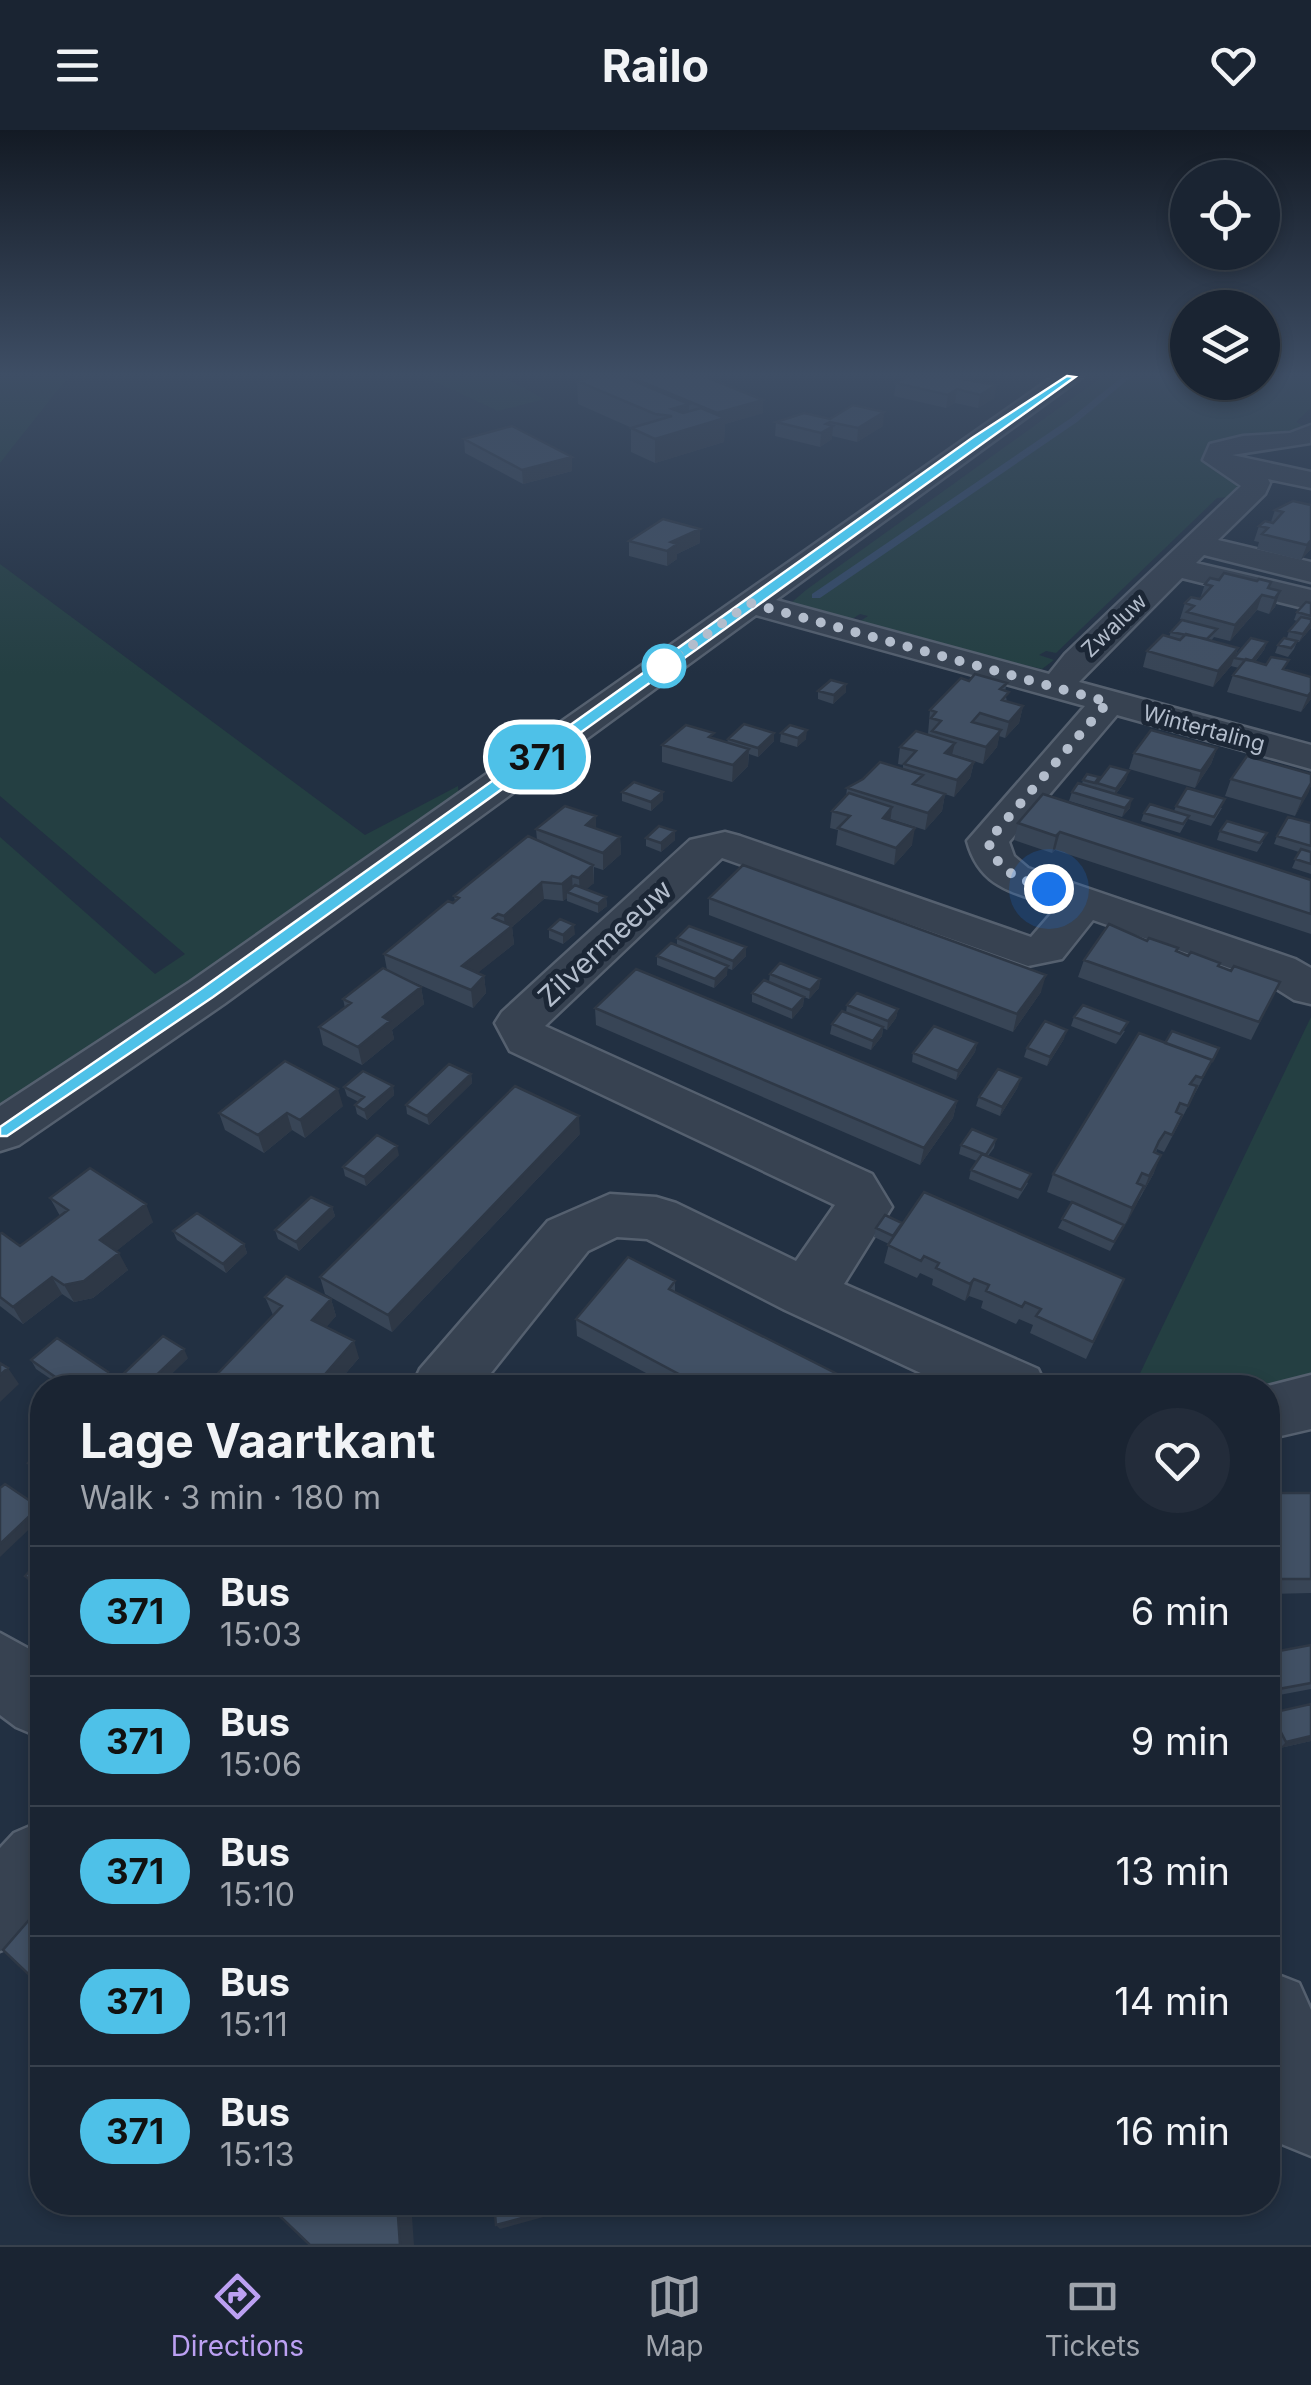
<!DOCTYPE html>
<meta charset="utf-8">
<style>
body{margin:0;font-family:Inter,sans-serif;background:#232c3a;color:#f1f3f6;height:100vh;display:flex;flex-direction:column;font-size:38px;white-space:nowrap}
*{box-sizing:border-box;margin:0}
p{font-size:32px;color:#9fa4ac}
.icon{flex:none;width:55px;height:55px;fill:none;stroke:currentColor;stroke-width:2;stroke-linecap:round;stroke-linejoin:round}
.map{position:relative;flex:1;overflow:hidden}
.details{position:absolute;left:30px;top:1245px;width:1250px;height:840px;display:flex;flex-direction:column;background:#1a2432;border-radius:40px;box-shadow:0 5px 15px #0003,0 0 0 2px #38414d}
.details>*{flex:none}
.badge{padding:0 20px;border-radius:32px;font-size:35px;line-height:65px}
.tools{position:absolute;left:1170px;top:30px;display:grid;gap:20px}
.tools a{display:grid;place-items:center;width:110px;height:110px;border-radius:50%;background:#1a2432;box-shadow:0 5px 15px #0003,0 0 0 2px #38414d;font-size:50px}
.you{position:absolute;width:50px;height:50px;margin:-25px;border:8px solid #fff;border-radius:50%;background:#1a73e8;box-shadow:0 0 0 15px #1a73e833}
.map>.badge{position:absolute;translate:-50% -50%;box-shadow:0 0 0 5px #fff}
.round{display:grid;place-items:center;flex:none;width:105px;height:105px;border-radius:52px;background:#232c3a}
.overview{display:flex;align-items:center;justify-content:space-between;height:170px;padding:0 50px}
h1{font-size:48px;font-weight:700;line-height:75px}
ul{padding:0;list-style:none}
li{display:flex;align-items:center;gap:30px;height:130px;padding:0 50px;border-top:2px solid #38414d}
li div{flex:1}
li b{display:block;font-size:38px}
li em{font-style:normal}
li .badge{min-width:110px;font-weight:700;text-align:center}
header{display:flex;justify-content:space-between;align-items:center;height:130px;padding:0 50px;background:#1a2432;font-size:45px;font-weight:700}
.tab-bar{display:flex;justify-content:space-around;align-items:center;height:140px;border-top:2px solid #38414d;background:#1a2432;font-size:28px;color:#9fa4ac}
.tab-bar a{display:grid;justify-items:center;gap:5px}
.tab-bar .on{color:#bca0f2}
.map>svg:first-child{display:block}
</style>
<header><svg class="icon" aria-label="menu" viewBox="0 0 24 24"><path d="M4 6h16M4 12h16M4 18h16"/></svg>Railo<svg class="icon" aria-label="heart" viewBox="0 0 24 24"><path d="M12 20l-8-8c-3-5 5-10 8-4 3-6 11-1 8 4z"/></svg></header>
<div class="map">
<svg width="1311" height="2115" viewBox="0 0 1311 2115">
<rect width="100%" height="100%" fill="#223042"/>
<path fill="#243f42" d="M0 247H68L0 333Z
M425 247H503L544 269 498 281Z
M1102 247 1262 252 1263 247H1311V278L1296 292 1304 296 1295 306 1225 313 1246 352 1231 367 1217 368 1056 523 1046 521 1039 525 1054 530 1042 539 854 495 868 486 860 484 846 493 797 479 792 472 806 460Z
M0 434 365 705 458 656 459 671 0 982V707L155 844 185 824 0 666Z
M1311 887V1253L1268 1264V1258H1133Z"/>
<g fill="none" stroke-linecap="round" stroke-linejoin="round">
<path fill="#344b6a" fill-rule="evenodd" d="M1122 247H1131L1077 292 820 468H812V464L1071 288Z"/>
<defs>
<path id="minor" d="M1053 247H1082L776 470 1049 544 1065 524 1241 356 1203 330 1210 314 1243 306 1290 303 1311 295 1310 313 1232 325 1311 342V358L1268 349 1270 353 1265 364 1218 410 1311 432V452L1204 425 1196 433 1311 460V480L1182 448 1079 552 1311 615V639L1117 585 1009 712 1014 726 1028 738 1295 829 1311 838V874L1294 870 1261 849 1093 790 1062 829 1028 836 722 728 545 896 872 1044 892 1077 844 1154 1038 1239 1047 1258H953L785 1180 647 1109 617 1107 588 1121 479 1258H411L420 1239 548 1091 610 1064 656 1067 676 1073 796 1131 835 1075 510 921 495 893 502 882 690 710 725 702 740 706 1031 807 1057 777C1014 762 980 759 967 711L1085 576 756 485 224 874 19 1015 0 1021V976L190 852Z
M1311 1245V1299L1268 1309V1258H1260Z
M0 1503 42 1526V1608L16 1597 0 1585Z
M42 1691V1793L29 1809 0 1821V1718L14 1703Z
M1268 1841 1299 1853 1311 1880V2026L1279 2013 1268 1985Z"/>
</defs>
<use href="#minor" stroke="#55606f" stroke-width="5"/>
<use href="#minor" fill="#374251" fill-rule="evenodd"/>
</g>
<path fill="#384556" d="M906 247H951L996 255 994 268 978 278 955 273 946 278 894 266 896 253Z
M577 251 763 283 725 294 724 312 655 333 631 322V298H632L578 274Z
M830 289 883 296 857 312 832 306V309L820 317 775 306 776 292Z
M464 309 572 327V341L523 354 465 323Z
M1311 375V419L1301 430 1257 419 1259 412 1254 411 1259 396 1271 392 1275 380Z
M700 399V413L677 424V429L667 436 629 426V411Z
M1219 450 1271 452 1269 459 1280 461 1275 477 1269 484 1257 480 1230 511 1214 507 1211 511 1238 518 1236 525 1267 512 1264 520 1255 532 1286 540 1311 569 1301 582 1227 562 1233 545 1239 538 1231 536 1213 557 1143 537 1147 521 1169 507 1171 502 1185 490 1180 489 1185 473 1200 469 1205 454Z
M1311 473V498L1299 512H1297L1294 519 1288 527 1275 523 1278 515 1287 508 1289 501 1297 491 1294 490 1297 482Z
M969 551 1007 553 1005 561 1007 572 1023 576 1019 593 1005 608 999 606 997 617 983 634 952 624 974 632 970 648 954 667 945 664 942 681 925 700 890 689 912 715 894 735 836 715 838 700 830 698 832 681 846 667 847 658 903 639V635L898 634 900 617 928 604 930 580Z
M818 561 846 562 833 574 818 569Z
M774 603V611L758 627 749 624 748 636 732 652 662 632V615L714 608 727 613 728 609Z
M781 603 806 609 797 617 780 612Z
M1217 618 1211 634 1195 658 1129 639 1134 623Z
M1311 644V656L1295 686 1225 666 1231 649Z
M1099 647 1095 658 1097 653 1126 650 1116 664 1130 678 1122 687 1069 671 1072 662 1082 654 1083 650Z
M622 662H663V670L651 681 622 671Z
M1176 676 1222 678 1211 696 1188 689 1180 703 1141 691 1144 683 1174 681Z
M596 686V698L620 707 621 724 603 740 594 737V753L586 759 606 767 607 776 598 783 567 771V768L563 771 544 769 512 797 514 814 477 843 484 846 486 863 473 878 406 849 421 857 424 874 392 900 394 909 362 935 323 915 319 897 345 878 343 869 387 840 384 824 453 773 455 771 454 766 537 710 536 699Z
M1018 693 1311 750V804L1055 720 1052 723 1014 710Z
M1311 693V744L1292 738 1299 722 1274 714 1277 706Z
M1220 701 1263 712 1257 722 1217 710Z
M646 708 675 710 661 722 646 716Z
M709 768 1041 862 1013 902 709 785Z
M549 799 575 804 563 814 549 808Z
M677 808 746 817V826L732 840 727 838V845L714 858 657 835V826L677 816Z
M1147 811 1231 841 1280 852 1251 910 1078 847 1084 830Z
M770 844 820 849 819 858 809 869 804 867 803 876 792 889 752 872V863L769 852Z
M847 875 898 879 896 888 887 900 883 898 882 906 871 920 830 904 832 894 846 883Z
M595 878 957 971 953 988 920 1035 596 895Z
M1074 887 1125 901 1116 914 1071 896Z
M1064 909 1047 936 1024 927 1027 918Z
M977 913 975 922 956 950 912 932 913 923Z
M1165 913 1219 918 1164 1022 1157 1019 1156 1023 1154 1043 1110 1121 1058 1098 1072 1072 1047 1062 1053 1044Z
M471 944 472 953 429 995 407 984 406 975Z
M393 956 394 965 367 990 357 984 355 975 359 972 347 966 344 957Z
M1018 957 1000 986 976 976 979 967Z
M343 976 305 1008 292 1000 264 1023 225 1000 219 983Z
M580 1004 392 1202 325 1164 320 1147Z
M996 1009 994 1018 988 1026 1028 1053 1018 1069 969 1049 971 1040 977 1031 959 1024 961 1015Z
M399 1025 366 1056 345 1046 343 1037Z
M50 1068 153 1092 116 1121 128 1140 93 1168 74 1172 62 1164 23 1194 0 1176V1104L20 1116 60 1086Z
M332 1077 335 1086 299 1121 278 1109 275 1100Z
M902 1093 1124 1149 1086 1229 1030 1203 1033 1195 1019 1189 1016 1194 981 1178 983 1171 969 1166 965 1171 932 1155 933 1149 920 1143 917 1148 884 1133 889 1114 874 1107 876 1098Z
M173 1101 244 1114 247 1123 226 1143 177 1110Z
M675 1151V1162L865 1258H674L577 1206 576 1189Z
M265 1167 331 1169 336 1186 326 1197 359 1228 333 1258H204L273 1185Z
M188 1228 157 1258H126L119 1248Z
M31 1230 113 1251 106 1258H64L36 1239Z
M42 1319V1347L34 1341 28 1333Z
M1268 1363H1311V1463L1268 1464Z
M42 1428V1465L37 1461 25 1446Z
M1311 1515V1559L1268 1567V1523Z
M1311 1574V1611L1280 1618 1268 1595V1587L1271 1583Z"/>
<path fill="#2e3846" d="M996 255 994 268 978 278 980 265Z
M957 259 955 273 946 278 948 265Z
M763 270V283L725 294 724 312 655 333V309L717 283Z
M689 274V297L672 279Z
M884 282 883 296 857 312 858 298Z
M830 292V298L833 296 832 309 820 317 821 303 826 294Z
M572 327V341L523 354 522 340Z
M700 399V413L677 424V429L667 436V421L671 412Z
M1311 410V419L1301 430 1307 415Z
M1280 461 1275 477 1269 484 1275 468Z
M1262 465 1257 480 1230 511 1235 495Z
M1311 493V498L1299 512 1303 504Z
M1267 512 1264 520 1248 541 1251 532Z
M1238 518 1231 536 1213 557 1218 541Z
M846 554V562L833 574 834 565Z
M1311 562V569L1301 582 1308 566Z
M1023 576 1019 593 1005 608 1009 592Z
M807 600 806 609 797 617 798 608Z
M1001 600 997 617 983 634 986 617Z
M774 603V611L758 627V618Z
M955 613 951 629 945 623Z
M1217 618 1211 634 1195 658 1201 641Z
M749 619 748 636 732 652 733 635Z
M974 632 970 648 954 667 957 650Z
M1129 641 1126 650 1113 668 1116 659Z
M1311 653 1309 662 1295 686 1302 669Z
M663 662V670L651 681V672Z
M945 664 942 681 925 700 928 683Z
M1132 669 1130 678 1122 687 1125 678Z
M892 677 890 694 883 688Z
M596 686V703L586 695Z
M915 698 912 715 894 735 896 718Z
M675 701V710L661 722V713Z
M1060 702 1055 720 1052 723 1056 706Z
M620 707 621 724 603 740V723Z
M593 735 594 753 580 765 579 748Z
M572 746 573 763 567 762V768L563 771 562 754Z
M542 752 544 769 512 797 514 814 464 854 462 836 505 802 504 786Z
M606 767 607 776 598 783V774Z
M574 795 575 804 563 814V805Z
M746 817V826L732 840 733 831Z
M728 836 727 845 714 858 715 849Z
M1046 845 1041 862 1013 902 1017 884Z
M484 846 486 863 473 878 471 860Z
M820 849 819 858 809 869 810 860Z
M421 857 424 874 392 900 394 909 362 935 358 917 383 887Z
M804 867 803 876 792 889V880Z
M898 879 896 888 887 900 888 891Z
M883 897 882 906 871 920 873 911Z
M1067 900 1064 909 1047 936 1050 927Z
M977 913 975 922 956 950 958 941Z
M471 944 472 953 429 995 427 986Z
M1021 948 1018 957 1000 986 1002 977Z
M393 956 394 965 367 990 364 980Z
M338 959 343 976 305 1008 300 990Z
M957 971 953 988 920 1035 924 1018Z
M287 983 292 1000 264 1023 258 1005Z
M579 986 580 1004 392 1202 388 1185Z
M397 1016 399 1025 366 1056 364 1047Z
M1161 1025 1154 1043 1142 1064 1149 1046Z
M1144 1056 1137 1074 1125 1096 1132 1078Z
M146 1074 153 1092 109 1127 100 1110Z
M332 1077 335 1086 299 1121 296 1112Z
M244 1114 247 1123 226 1143 223 1134Z
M119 1123 128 1140 93 1168 74 1172 64 1155Z
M52 1147 62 1164 23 1194 13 1177Z
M974 1149 969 1166 965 1171 970 1154Z
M331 1169 336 1186 318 1207 312 1190Z
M354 1211 359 1228 333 1258H313Z
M184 1219 188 1228 157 1258H143Z
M8 1238 19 1254 0 1272V1245Z
M108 1242 113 1251 106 1258H92Z
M39 1377 42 1382V1387L0 1427V1414Z
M1311 1606V1611L1280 1618 1286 1612Z
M397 2072H411L414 2115H400Z
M581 2072H598L500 2099 496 2095Z"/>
<path fill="#415064" stroke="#2e3846" stroke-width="2.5" d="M591 247H625L689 274 672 279 683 283 701 278 725 288 655 309 631 298 672 286 655 284 577 251Z
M630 247H706L763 270 717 283Z
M906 247H951L996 255 980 265 957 259 948 265 896 253Z
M853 275 884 282 858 298 830 292 826 294 833 296 821 303 776 292 804 283 830 289Z
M512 296 572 327 522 340 464 309Z
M1293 371 1311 375V410L1307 415 1262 404 1268 398 1259 396 1265 391 1273 393 1283 382 1275 380Z
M663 389 700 399 671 412 677 414 667 421 629 411Z
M1224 443 1257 451 1259 449 1271 452 1268 458 1280 461 1275 468 1262 465 1235 495 1187 482 1194 476 1185 473 1191 467 1200 469 1212 456 1205 454 1210 448 1219 450Z
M1306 472 1311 473V486L1297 482Z
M1301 487 1311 489V493L1303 504 1289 501Z
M1182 490 1217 499 1207 509 1171 502Z
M1186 504 1238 518 1218 541 1147 521 1163 505 1180 510Z
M1251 508 1267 512 1252 531 1234 528Z
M1284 508 1297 511 1291 518 1278 515Z
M1271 527 1289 530 1283 539 1311 547V562L1308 566 1233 545 1246 529 1266 535Z
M975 544 1007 553 1000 559 1009 562 1002 570 1023 576 1009 592 980 583 972 592 1001 600 986 617 932 601 941 591 931 588 936 582 930 580 961 548 969 551Z
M831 550 846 554 834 565 818 561Z
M744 594 774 603 758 618 728 609Z
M686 595 714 603 709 607 749 619 733 635 662 615Z
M790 595 807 600 798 608 781 603Z
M1151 600 1217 618 1201 641 1134 623Z
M916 601 955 613 945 623 974 632 957 650 904 634 916 621 900 617Z
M1247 626 1311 644V653L1302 669 1231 649Z
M880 632 923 645 913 654 945 664 928 683 847 658 863 649Z
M1110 636 1129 641 1116 659 1097 653Z
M1087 644 1099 647 1095 653 1083 650Z
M634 652 663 662 651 672 622 662Z
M1078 653 1132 669 1125 678 1072 662Z
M1187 658 1225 669 1214 687 1176 676Z
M849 663 892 677 883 688 915 698 896 718 838 698 850 686 832 681Z
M1043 664 1311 750V784L1060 702 1056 706 1018 693Z
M1150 674 1189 686 1183 694 1144 683Z
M565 676 596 686 586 695 620 707 603 723 536 699Z
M1288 687 1311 693V716L1277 706Z
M1227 691 1267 703 1260 713 1220 701Z
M659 696 675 701 661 713 646 708Z
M528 706 593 735 579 748 572 746 562 754 542 752 504 786 498 784 493 788 512 796 462 836 484 846 471 860 384 824 448 771 453 773 459 768 454 766Z
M1301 719 1311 722V734L1295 729Z
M743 735 1046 845 1017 884 709 768Z
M575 755 606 767 598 774 567 762Z
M560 789 574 795 563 805 549 799Z
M1109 794 1147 811 1149 808 1178 818 1176 821 1188 826 1191 822 1220 833 1218 836 1231 841 1234 836 1280 852 1259 892 1084 830Z
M689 796 746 817 733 831 677 808Z
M671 813 728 836 715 849 657 826Z
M780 833 820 849 810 860 770 844Z
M383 838 421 857 383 887 390 891 358 917 319 897 351 873 343 869Z
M636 839 957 971 924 1018 595 878Z
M764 850 804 867 792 880 752 863Z
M857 863 898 879 888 891 847 875Z
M1083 875 1128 892 1120 904 1074 887Z
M842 881 883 897 873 911 832 894Z
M1045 891 1067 900 1050 927 1027 918Z
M934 896 977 913 958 941 913 923Z
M1172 901 1219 918 1212 932V930L1165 913Z
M1139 903 1212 930 1202 948 1196 946 1190 954 1197 956 1188 976 1180 973 1176 982 1182 985 1172 1005 1165 1002 1159 1011 1154 1022 1161 1025 1149 1046 1142 1043 1137 1053 1144 1056 1132 1078 1053 1044Z
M285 931 338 959 300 990 287 983 258 1005 219 983Z
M449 934 471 944 427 986 406 975Z
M998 939 1021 948 1002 977 979 967Z
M363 941 393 956 364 980 355 975 364 967 344 957Z
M515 956 579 986 388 1185 320 1147Z
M972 999 996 1009 986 1025 961 1015Z
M377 1005 397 1016 364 1047 343 1037Z
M982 1024 1031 1044 1021 1060 971 1040Z
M90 1038 146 1074 100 1110 119 1123 84 1151 64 1155 52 1147 13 1177 0 1167V1104L2 1103 20 1116 68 1080 50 1068Z
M924 1062 1124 1149 1093 1212 1036 1186 1041 1179 1025 1172 1022 1177 986 1161 989 1155 974 1149 970 1154 936 1138 939 1133 924 1126 921 1131 888 1115Z
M311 1067 332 1077 296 1112 275 1100Z
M1072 1072 1124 1095 1114 1112 1062 1089Z
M197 1083 244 1114 223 1134 173 1101Z
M885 1085 902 1093 893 1106 876 1098Z
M628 1127 675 1151 669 1159 865 1258H705L576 1189Z
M286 1146 331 1169 312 1190 354 1211 313 1258H204L282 1176 265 1167Z
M163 1206 184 1219 143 1258H136L119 1248Z
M57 1208 108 1242 92 1258H71L31 1230Z
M0 1233 8 1238 0 1245Z
M42 1319V1343L28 1333Z
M5 1354 39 1377 0 1414V1358Z
M1268 1363H1311V1449H1268Z
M42 1428V1458L25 1446Z
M1311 1515V1553L1268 1561V1523Z
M1311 1574V1606L1286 1612 1271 1583Z
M42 1775V1857L3 1820Z
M265 2072H397L400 2115H310Z
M494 2072H581L496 2095Z"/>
<linearGradient id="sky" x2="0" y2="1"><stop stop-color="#131a24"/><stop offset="0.45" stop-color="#3e4e65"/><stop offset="1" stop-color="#3e4e65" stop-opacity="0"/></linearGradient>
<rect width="1311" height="544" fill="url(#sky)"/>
<path fill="#4ec1e8" stroke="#fff" stroke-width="2.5" d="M1067 246 1075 247 213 867 7 1006H0V997L201 859 972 308Z"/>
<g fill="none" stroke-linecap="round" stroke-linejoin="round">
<path stroke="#b3bdcc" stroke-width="10" stroke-dasharray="0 18" d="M664 536 750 473 1108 572 988 711C998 743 1019 749 1049 759"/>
</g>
<circle fill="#fff" stroke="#4ec1e8" stroke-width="5" cx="664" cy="536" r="20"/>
<g text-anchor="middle" stroke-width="10" stroke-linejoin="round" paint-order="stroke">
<g font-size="22" fill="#b3bdcc" stroke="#1c2736">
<text transform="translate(1114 495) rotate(-44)" y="8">Zwaluw</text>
<text transform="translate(1204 598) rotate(15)" y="8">Wintertaling</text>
</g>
<g font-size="28" fill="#b3bdcc" stroke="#1c2736">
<text transform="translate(605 813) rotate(-43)" y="10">Zilvermeeuw</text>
</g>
</g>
</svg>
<div class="tools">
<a><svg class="icon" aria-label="locate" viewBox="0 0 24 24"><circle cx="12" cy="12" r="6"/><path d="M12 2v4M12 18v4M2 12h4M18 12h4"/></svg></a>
<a><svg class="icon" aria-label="layers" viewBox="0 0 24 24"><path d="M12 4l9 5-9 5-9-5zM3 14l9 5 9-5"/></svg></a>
</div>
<div class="you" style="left:1049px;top:759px"></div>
<b class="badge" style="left:537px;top:627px;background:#4ec1e8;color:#111">371</b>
<section class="details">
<div class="overview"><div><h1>Lage Vaartkant</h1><p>Walk · 3 min · 180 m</p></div><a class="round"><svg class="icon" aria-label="heart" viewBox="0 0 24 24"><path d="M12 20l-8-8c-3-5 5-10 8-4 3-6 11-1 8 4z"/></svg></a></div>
<ul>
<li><span class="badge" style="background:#4ec1e8;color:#111">371</span><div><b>Bus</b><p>15:03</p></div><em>6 min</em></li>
<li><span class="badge" style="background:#4ec1e8;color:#111">371</span><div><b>Bus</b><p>15:06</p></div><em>9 min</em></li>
<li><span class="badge" style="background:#4ec1e8;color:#111">371</span><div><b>Bus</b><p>15:10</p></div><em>13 min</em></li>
<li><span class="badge" style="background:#4ec1e8;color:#111">371</span><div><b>Bus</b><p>15:11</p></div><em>14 min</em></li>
<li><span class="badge" style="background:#4ec1e8;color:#111">371</span><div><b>Bus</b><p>15:13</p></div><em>16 min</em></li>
</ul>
</section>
</div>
<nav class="tab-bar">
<a class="on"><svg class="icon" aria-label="directions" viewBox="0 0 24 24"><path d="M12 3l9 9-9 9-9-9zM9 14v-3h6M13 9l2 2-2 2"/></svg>Directions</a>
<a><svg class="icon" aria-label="map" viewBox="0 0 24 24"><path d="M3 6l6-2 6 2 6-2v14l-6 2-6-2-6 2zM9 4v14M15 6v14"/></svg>Map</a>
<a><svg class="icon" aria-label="tickets" viewBox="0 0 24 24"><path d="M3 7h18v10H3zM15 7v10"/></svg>Tickets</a>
</nav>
